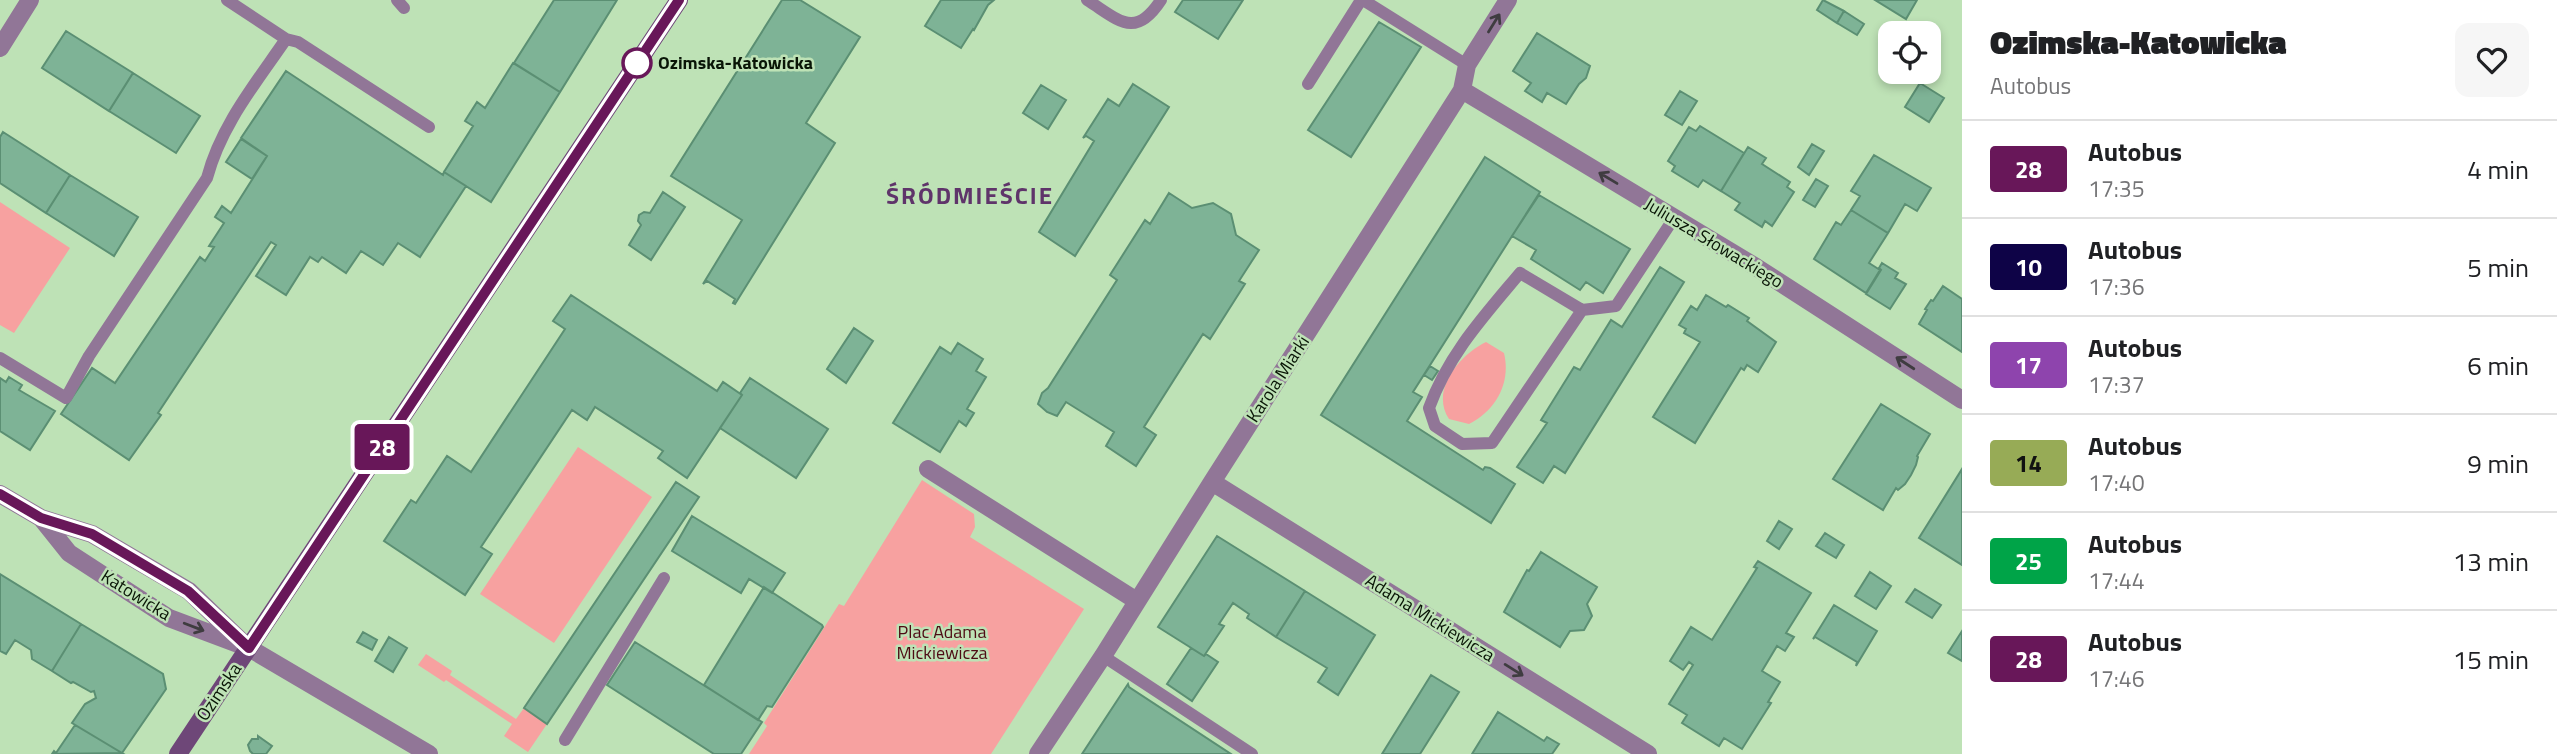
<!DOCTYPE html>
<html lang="pl">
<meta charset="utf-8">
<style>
body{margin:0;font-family:"Titillium Web",sans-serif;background:#f6f6f6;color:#202124;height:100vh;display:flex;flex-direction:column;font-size:26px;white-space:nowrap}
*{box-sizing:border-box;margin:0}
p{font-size:23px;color:#757577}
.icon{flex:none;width:38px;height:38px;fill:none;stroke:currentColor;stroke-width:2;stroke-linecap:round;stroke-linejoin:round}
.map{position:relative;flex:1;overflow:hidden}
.details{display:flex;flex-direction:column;background:#fff;width:595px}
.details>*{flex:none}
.badge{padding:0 14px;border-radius:5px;font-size:24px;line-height:46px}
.tools{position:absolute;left:1878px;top:21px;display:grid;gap:14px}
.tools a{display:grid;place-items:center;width:63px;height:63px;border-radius:14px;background:#fff;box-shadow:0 4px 10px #0003;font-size:35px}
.map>.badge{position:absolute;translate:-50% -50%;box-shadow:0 0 0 4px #fff}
.round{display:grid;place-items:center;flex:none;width:74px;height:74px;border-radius:14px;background:#f6f6f6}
.summary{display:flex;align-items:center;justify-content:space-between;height:119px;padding:0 28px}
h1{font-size:33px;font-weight:800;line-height:52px}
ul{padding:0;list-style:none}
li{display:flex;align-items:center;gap:21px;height:98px;padding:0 28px;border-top:2px solid #e0e0e0}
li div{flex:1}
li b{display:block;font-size:26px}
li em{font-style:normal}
li .badge{min-width:77px;font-weight:700;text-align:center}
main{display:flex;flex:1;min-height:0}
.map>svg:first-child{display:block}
</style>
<main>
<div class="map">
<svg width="1962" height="754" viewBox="0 0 1962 754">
<rect width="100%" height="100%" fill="#bee2b6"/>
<path fill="#f7a1a0" d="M0 202 70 248 14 333 0 325Z
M1486 342 1504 353C1511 382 1497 410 1469 424L1449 419C1430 391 1459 355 1486 342Z
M578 447 652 497 554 643 480 594Z
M922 480 974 514 975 527 970 537 1084 609 991 754H749L767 726 764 723 839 604 844 606Z
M426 654 452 671 450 675 516 719 524 708 547 724 528 752 504 736 512 724 446 680 444 682 418 665Z"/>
<path fill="#7eb396" stroke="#5b8f73" stroke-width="2" d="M554 0H617L560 92 514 63Z
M782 0H800L860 37 806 123 835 143 735 304 733 303 735 299 707 281 703 284 742 220 671 176Z
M941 0H994L988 5 974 30 973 29 961 48 925 26Z
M1183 0H1243L1218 39 1175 12Z
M1823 0 1844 11 1837 23 1817 10Z
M1875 0H1917L1906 19Z
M1844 11 1864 24 1857 35 1837 23Z
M1379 22 1421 47 1351 157 1308 130Z
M66 31 133 73 109 111 42 68Z
M1537 33 1590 66 1586 78 1579 84 1566 104 1547 93 1542 102 1525 91 1531 83 1513 71Z
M513 63 560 92 491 202 444 172 473 126 465 121 477 102 485 108Z
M286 71 443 175 444 172 466 186 420 257 398 243 383 265 361 251 346 273 322 257 318 262 310 257 286 295 256 276 276 245 271 242 158 413 161 415 129 460 61 414 92 368 115 383 200 257 205 261 214 247 209 246 224 223 215 217 222 206 231 213 267 156 241 138Z
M133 73 200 116 176 153 109 111Z
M1920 83 1944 98 1929 122 1905 107Z
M1133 84 1169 107 1075 256 1039 232 1094 141 1086 136 1083 138 1108 99 1119 106Z
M1041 85 1066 100 1048 129 1023 113Z
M1680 91 1697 101 1682 125 1665 115Z
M1700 126 1744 153 1721 191 1703 180 1698 187 1672 171 1675 166 1668 161 1689 127 1696 131Z
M3 132 70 175 46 213 0 183V137Z
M241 139 267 156 252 179 226 162Z
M1812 144 1824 151 1809 175 1798 167Z
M1748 147 1766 158 1762 164 1790 182 1787 187 1794 192 1772 226 1765 221 1762 227 1735 210 1740 203 1721 191Z
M1874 155 1931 188 1917 211 1905 204 1888 233 1851 210 1860 196 1851 191Z
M1485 157 1540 192 1413 392 1422 397 1407 421 1483 470 1485 467 1490 468 1515 484 1491 523 1321 415Z
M70 175 138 217 114 256 46 213Z
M1816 179 1828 186 1815 207 1803 200Z
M663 192 685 207 651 260 629 245 641 225 638 221 639 215 644 212 650 213Z
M1169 193 1192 208 1213 203 1231 214 1236 235 1259 250 1239 281 1245 284 1210 339 1203 334 1144 427 1156 435 1136 466 1106 446 1114 432 1066 402 1057 416 1047 412 1038 404 1042 393 1048 388 1117 280 1110 275 1145 220 1150 224Z
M1539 195 1630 249 1603 293 1586 282 1580 290 1531 259 1536 250 1512 236Z
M1851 210 1888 233 1869 263 1880 270 1866 293 1814 259 1836 222 1841 225Z
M1882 263 1898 273 1895 278 1906 284 1890 309 1866 294 1881 270 1879 268Z
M1660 267 1684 282 1565 473 1554 466 1543 483 1517 467 1547 423 1541 420 1574 367 1580 370 1611 320 1622 327Z
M1943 286 1962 299V352L1919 324 1927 310 1925 309 1931 300 1933 301Z
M571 295 717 391 723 382 742 395 687 478 658 458 663 451 595 407 587 420 572 410 481 547 492 554 465 595 384 541 411 500 416 503 447 456 471 472 565 329 553 321Z
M1706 295 1726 307 1728 305 1749 318 1747 321 1776 342 1758 372 1747 365 1744 370 1741 368 1695 443 1653 417 1700 342 1684 333 1686 329 1679 325 1691 306 1697 310Z
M854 328 873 341 846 383 827 369Z
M958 343 983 359 976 371 986 377 967 409 974 413 966 426 959 421 940 452 893 423 940 347 951 354Z
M1430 366 1438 371 1432 380 1424 375Z
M9 377 22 385 19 390 55 411 30 450 0 431V378L6 382Z
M750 378 828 429 796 478 720 428 742 395 740 393Z
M1881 404 1930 434 1917 456 1918 457 1916 465 1911 475 1905 484 1898 490 1896 488 1883 510 1833 479Z
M1962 469V565L1919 538Z
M676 482 699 497 547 724 524 708Z
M692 516 785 573 772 593 749 579 741 593 672 551Z
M1779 521 1792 529 1779 549 1767 541Z
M1825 533 1844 545 1836 558 1816 546Z
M1217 536 1305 591 1276 637 1247 618 1249 614 1233 603 1219 624 1224 626 1204 656 1158 627Z
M1541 552 1597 587 1587 604 1592 616 1584 630 1570 631 1560 647 1504 612 1527 570 1529 571Z
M1758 561 1811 593 1786 633 1794 637 1785 651 1777 646 1762 671 1780 682 1768 702 1771 703 1742 749 1724 738 1719 746 1682 723 1687 715 1669 704 1693 665 1689 662 1683 670 1670 661 1691 627 1712 640 1757 568 1754 567Z
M1870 572 1891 586 1876 609 1855 596Z
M0 574 81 624 52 671 32 659 31 650 15 640 6 654 0 651Z
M764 587 822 625 823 627 772 707 767 706 758 720 704 685Z
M1915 589 1941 605 1932 618 1906 602Z
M1305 591 1375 635 1338 695 1318 682 1327 668 1276 637Z
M1834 605 1877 631 1856 666 1857 662 1815 637 1813 639Z
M81 624 163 674 166 689 122 753 72 723 85 704 96 698 94 691 91 692 73 682 71 683 52 671Z
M1962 631V661L1948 653Z
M363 632 377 640 372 650 357 642Z
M389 637 407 648 393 672 375 661Z
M635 642 762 722 741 754H714L607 685Z
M1191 648 1204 656 1206 654 1218 662 1192 701 1167 684Z
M1431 675 1459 692 1420 754H1382Z
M1128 684 1129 687 1231 754H1082Z
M1498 712 1544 741 1547 737 1559 744 1552 754H1472Z
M75 725 122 753 52 754 54 751 56 753Z
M258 736 272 746 266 754H253L250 751 248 745 252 739H258Z"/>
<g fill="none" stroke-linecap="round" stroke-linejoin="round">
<path stroke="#917697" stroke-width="12" d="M397 0 404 8
M1087 0C1119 20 1135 40 1161 0
M1363 0 1467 65
M286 39 298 42 429 127
M1308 84 1361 0
M1582 310 1492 443 1462 444 1435 426 1429 408C1448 355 1484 316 1520 273L1582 310 1616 306 1674 218
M0 358 66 398 89 356 207 178C221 125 256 83 286 39L227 0
M1103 656 1252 754
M565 740 664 578"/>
<path stroke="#917697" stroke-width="18" d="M0 48 30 0
M1462 90 1756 267 1962 400
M928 469 1137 601
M1212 482 1648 754
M0 494 41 518 92 534 189 591 242 642
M41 518 69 553 169 618 249 648 429 754
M1038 754 1103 656 1212 482 1462 90 1467 65 1508 0"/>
<path stroke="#6e4778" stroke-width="18" d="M178 754 679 0"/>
</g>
<defs><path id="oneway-shaft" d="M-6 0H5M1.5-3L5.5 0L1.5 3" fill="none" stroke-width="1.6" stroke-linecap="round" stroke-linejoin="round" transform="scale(1.75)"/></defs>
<g stroke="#3f3c40">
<use href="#oneway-shaft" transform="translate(1494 23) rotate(-58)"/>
<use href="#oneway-shaft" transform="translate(1608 178) rotate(-149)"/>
<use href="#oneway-shaft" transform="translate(1905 363) rotate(-147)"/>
<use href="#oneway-shaft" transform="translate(194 627) rotate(21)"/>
<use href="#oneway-shaft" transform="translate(1514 670) rotate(32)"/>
</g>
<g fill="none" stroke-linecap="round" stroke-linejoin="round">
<defs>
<path id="line" d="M0 494 41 518 92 534 188 591 249 648 679 0"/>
</defs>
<use href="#line" stroke="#fff" stroke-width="16"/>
<use href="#line" stroke="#681759" stroke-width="10"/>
</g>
<circle fill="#fff" stroke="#681759" stroke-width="3.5" cx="637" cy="63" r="14"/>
<g text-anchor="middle" stroke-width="5" stroke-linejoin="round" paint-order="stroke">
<g font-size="18" font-weight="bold" fill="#091506" stroke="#bee2b6" text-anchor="start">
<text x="658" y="69">Ozimska-Katowicka</text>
</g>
<g font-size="18" fill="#091506" stroke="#bee2b6">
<text transform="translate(1714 243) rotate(31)" y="6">Juliusza Słowackiego</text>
<text transform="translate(1278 379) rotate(-57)" y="6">Karola Miarki</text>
<text transform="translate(136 595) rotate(32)" y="6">Katowicka</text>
<text transform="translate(1430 618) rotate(32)" y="6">Adama Mickiewicza</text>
<text transform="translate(219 692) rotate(-56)" y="6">Ozimska</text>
</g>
<g font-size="18" fill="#4e0b14" stroke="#bee2b6">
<text x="942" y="638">Plac Adama<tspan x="942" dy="21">Mickiewicza</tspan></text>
</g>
<g font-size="24" font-weight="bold" letter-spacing="2" fill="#5f346a" stroke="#bee2b6">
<text x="970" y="204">ŚRÓDMIEŚCIE</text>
</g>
</g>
</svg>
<div class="tools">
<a><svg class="icon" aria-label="locate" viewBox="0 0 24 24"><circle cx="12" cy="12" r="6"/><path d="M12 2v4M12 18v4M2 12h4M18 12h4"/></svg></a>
</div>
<b class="badge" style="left:382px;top:447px;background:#681759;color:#fff">28</b>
</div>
<section class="details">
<div class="summary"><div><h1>Ozimska-Katowicka</h1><p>Autobus</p></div><a class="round"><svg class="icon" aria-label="heart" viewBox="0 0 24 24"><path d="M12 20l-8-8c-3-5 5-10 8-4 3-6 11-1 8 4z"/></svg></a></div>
<ul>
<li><span class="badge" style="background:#681759;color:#fff">28</span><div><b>Autobus</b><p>17:35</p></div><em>4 min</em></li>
<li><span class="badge" style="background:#0e0347;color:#fff">10</span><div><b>Autobus</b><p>17:36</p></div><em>5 min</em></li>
<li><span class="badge" style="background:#8e44ad;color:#fff">17</span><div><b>Autobus</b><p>17:37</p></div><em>6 min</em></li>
<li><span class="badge" style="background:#97ab56;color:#111">14</span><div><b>Autobus</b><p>17:40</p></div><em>9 min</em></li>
<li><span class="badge" style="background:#00a448;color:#fff">25</span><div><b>Autobus</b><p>17:44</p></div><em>13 min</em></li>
<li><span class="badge" style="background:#681759;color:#fff">28</span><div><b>Autobus</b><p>17:46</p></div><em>15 min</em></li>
</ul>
</section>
</main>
